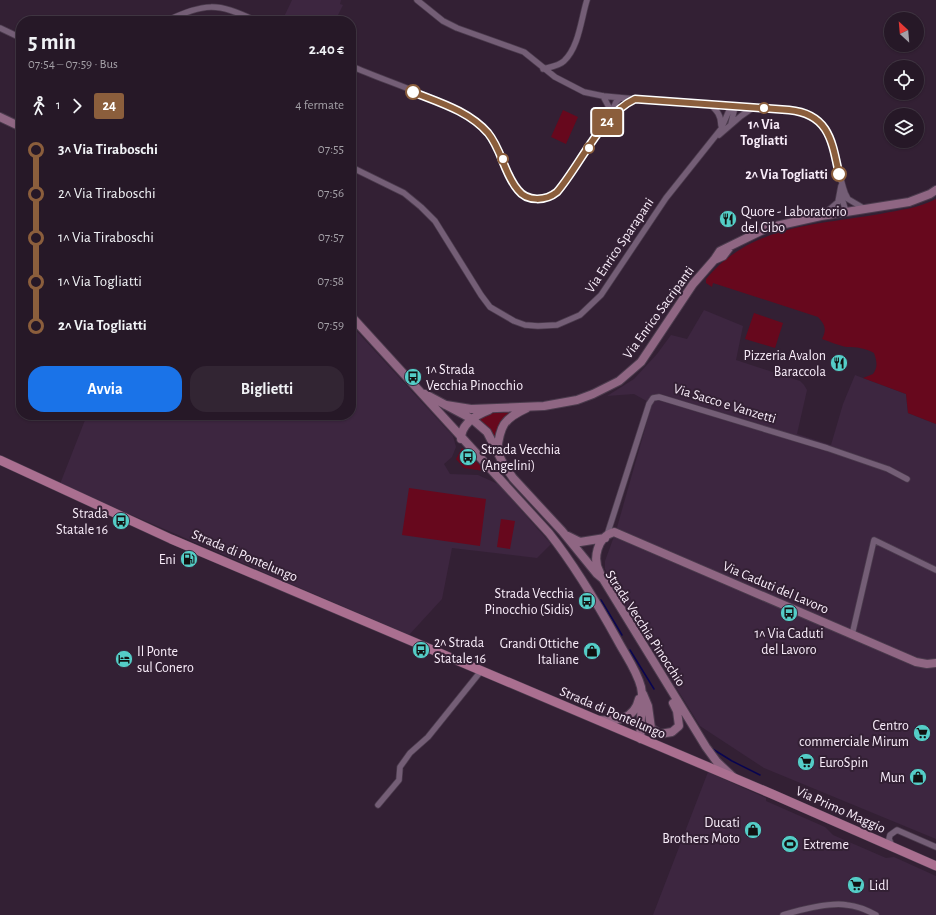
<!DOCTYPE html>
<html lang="it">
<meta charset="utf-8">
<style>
body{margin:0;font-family:"Alegreya Sans",sans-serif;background:#322533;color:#f1f3f6;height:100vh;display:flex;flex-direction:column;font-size:15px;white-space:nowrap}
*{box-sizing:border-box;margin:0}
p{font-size:13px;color:#a4a0a7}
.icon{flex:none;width:22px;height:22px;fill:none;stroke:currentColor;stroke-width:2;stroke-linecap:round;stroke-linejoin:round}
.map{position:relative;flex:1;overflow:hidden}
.panel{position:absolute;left:16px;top:16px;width:340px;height:404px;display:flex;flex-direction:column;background:#261827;border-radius:16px;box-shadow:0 1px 3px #0004,0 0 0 1px #423744}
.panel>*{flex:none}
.badge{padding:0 8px;border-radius:3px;font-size:14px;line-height:26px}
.needle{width:26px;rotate:334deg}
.tools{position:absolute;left:884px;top:12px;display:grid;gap:8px}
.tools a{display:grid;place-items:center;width:40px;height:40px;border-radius:50%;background:#261827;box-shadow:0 1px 3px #0004,0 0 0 1px #423744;font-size:20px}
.map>.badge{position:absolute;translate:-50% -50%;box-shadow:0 0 0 2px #fff}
.legs{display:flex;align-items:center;gap:6px;height:44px;padding:0 12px;font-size:13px}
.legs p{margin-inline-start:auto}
.headline{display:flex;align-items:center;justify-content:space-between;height:68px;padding:0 12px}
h1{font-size:22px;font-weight:600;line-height:30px}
.primary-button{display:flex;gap:8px;margin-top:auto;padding:8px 12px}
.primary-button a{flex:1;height:46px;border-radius:16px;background:#1a73e8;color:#fff;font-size:16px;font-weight:600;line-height:46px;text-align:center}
.primary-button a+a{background:#322533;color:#f1f3f6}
ul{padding:0 12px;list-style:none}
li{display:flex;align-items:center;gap:14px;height:44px;font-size:15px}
li i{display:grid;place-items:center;width:6px;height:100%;margin:0 5px;background:currentColor}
li i::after{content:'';width:10px;height:10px;margin:-5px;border:3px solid;border-radius:50%;background:#261827}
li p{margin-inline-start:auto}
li:first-child i{background:linear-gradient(#0000 50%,currentColor 0)}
li:last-child i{background:linear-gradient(currentColor 50%,#0000 0)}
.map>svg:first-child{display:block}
</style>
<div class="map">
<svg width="936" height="915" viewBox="0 0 936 915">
<rect width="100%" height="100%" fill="#332034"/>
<path fill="#3d2640" d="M292 0H341L340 4 343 5 335 21H282Z
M704 310 743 326 736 360 800 381 804 385 807 390 797 434 831 445 843 404 855 375 906 394 908 413 936 424V839L764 768 700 726 623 602 605 569V561L616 531 652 404 634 394 607 396 634 379 657 354 671 335 687 339Z
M351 325 453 436 456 447 452 457 444 464 450 474 478 475 498 484 551 544 537 558 452 548 442 599 409 635 60 484 87 415H351Z
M708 772 766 798V801L825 827 833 835 886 858 894 857 936 876V915H653Z"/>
<path fill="#67081d" d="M563 110 578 117 566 144 551 137Z
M936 199V424L908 413 906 394 863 378 873 374C878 367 877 362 874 353 865 348 857 347 847 347 839 346 829 341 822 339 827 329 825 325 818 317L713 283 712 287 706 283V279C751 225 816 225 880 214 900 210 919 208 936 199Z
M754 313 783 323 775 348 745 339Z
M513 411 499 425 496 439 486 425 478 419 486 414Z
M462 448 484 469V471L464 468 456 459Z
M409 488 486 499 480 546 402 535Z
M501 519 515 521 510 549 497 547Z"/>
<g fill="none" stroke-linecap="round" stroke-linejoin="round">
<path stroke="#090551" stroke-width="1.5" d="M601 600 622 635
M630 650 654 689
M711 748 732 761 760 775"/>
<defs>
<path id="street" d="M417 0 443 21 457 28 524 52 555 77 584 92 603 96 635 99 789 110C839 115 832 157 845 193L848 199 865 209
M166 21C206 3 216 2 256 21
M0 28 21 38
M351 66C391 84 457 102 487 132 506 152 515 223 557 192 579 165 603 114 634 100
M543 69C550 67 559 66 564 61 579 47 581 19 587 0
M603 96 611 111
M710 104C717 111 721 115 721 125
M609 118 616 102 620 98
M731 124 734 111 731 106
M719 135 741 116 754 107
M351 167 404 193 421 207 435 221 481 295 490 307 514 321 525 325 538 326 557 325 580 315 601 295 666 198 721 129 731 106
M841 195 846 212
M823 215 838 202 841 186
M607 535 649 404 653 398 659 397 827 448 888 469 907 479
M852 635 874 540 936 570
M378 805 399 780 400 767 410 753 428 737 481 671
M892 846 889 839 890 835 897 830 936 847
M783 915C800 910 830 902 847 905 857 906 867 910 876 915"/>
<path id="secondary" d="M0 117 21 127
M714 260 723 256 729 248
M351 316 549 533C576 567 597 603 618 641 626 656 637 671 641 687 645 704 638 722 641 739
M425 394 472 419 487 432 504 465 513 478 562 531 597 574 603 579 706 747 717 762 733 777
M446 405 471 409 544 406 577 400 593 394 619 381 641 362 693 284 714 260 720 251 767 228 821 216 909 202 930 194 936 190
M461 439C461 423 476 415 489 410
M497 451C500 426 503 419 527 408
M568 536 580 542 605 538
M600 573C592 559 597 537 614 532L916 662 927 664 936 663
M643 694 648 706 651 728 660 734 672 732 679 726 677 711 673 703
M599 720C617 721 634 720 639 699"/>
<path id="primary" d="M0 460 171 539 772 794 936 866"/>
</defs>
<use href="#street" stroke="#4b3b4d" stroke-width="7"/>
<use href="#secondary" stroke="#4b3b4d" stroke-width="10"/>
<use href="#primary" stroke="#4b3b4d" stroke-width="10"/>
<use href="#street" stroke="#745e76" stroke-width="5.5"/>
<use href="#secondary" stroke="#8f6683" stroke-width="8"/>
<use href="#primary" stroke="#aa6f90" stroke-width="9"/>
</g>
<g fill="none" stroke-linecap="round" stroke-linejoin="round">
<defs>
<path id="line-1" d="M413 92C438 102 469 111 488 133 502 150 504 174 518 190 527 202 546 201 557 192 581 164 601 115 635 99L789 110C829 114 832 141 839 174"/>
</defs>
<use href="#line-1" stroke="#fff" stroke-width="9"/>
<use href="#line-1" stroke="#8b5e3c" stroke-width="6"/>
</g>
<defs>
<symbol id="restaurant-disc" viewBox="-11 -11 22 22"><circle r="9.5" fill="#54cdc7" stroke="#332034"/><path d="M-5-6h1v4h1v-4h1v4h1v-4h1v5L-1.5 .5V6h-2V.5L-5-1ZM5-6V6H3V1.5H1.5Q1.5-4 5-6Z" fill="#111"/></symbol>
<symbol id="bus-disc" viewBox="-11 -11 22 22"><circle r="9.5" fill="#54cdc7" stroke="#332034"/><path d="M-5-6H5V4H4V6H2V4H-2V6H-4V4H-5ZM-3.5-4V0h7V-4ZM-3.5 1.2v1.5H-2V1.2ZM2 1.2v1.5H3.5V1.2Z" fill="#111"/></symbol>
<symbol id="fuel-disc" viewBox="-11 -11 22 22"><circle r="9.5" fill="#54cdc7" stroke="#332034"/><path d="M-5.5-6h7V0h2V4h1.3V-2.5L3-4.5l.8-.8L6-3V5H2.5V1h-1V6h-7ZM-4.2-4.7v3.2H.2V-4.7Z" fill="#111"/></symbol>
<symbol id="shop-disc" viewBox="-11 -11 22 22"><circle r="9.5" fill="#54cdc7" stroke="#332034"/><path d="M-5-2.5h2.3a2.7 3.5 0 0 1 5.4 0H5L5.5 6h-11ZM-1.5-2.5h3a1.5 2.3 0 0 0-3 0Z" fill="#111"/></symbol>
<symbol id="hotel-disc" viewBox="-11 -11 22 22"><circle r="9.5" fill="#54cdc7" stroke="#332034"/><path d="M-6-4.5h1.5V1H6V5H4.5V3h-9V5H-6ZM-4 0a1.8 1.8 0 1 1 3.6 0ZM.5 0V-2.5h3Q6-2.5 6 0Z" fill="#111"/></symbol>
<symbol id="supermarket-disc" viewBox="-11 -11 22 22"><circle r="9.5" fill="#54cdc7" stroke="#332034"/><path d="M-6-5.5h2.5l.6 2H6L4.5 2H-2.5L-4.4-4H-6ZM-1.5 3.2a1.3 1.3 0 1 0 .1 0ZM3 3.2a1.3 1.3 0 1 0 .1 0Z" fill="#111"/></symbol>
<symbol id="stadium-disc" viewBox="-11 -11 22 22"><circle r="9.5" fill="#54cdc7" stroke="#332034"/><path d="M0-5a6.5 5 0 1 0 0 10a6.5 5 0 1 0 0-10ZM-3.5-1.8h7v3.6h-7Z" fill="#111"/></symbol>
</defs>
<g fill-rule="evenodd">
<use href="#restaurant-disc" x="718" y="209" width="20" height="20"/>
<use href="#restaurant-disc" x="829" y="353" width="20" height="20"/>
<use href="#bus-disc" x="403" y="367" width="20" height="20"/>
<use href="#bus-disc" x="458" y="447" width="20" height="20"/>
<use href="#bus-disc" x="111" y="511" width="20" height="20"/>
<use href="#fuel-disc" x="179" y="549" width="20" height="20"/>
<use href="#bus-disc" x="577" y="591" width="20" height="20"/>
<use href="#bus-disc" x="779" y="603" width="20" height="20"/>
<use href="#bus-disc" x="411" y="640" width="20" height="20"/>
<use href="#shop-disc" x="582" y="641" width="20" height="20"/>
<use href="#hotel-disc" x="114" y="649" width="20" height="20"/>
<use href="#supermarket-disc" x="912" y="723" width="20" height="20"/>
<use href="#supermarket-disc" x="796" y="752" width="20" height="20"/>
<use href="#shop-disc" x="908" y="767" width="20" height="20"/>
<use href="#shop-disc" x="743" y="820" width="20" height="20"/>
<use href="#stadium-disc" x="780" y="834" width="20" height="20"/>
<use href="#supermarket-disc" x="846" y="875" width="20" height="20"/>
</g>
<g fill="#fff" stroke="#8b5e3c" stroke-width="2">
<circle cx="413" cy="92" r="7"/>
<circle cx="764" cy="108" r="5"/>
<circle cx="589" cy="148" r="5"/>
<circle cx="503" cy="159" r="5"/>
<circle cx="839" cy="174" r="7"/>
</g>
<g text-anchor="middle" stroke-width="4" stroke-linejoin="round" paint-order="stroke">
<g font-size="14" font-weight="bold" fill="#f9edfa" stroke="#332034">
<text x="764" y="129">1^ Via<tspan x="764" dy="16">Togliatti</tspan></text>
<text x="828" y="179" text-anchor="end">2^ Via Togliatti</text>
</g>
<g font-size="14" fill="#f9edfa" stroke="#332034" text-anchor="start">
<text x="741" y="216">Quore - Laboratorio<tspan x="741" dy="16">del Cibo</tspan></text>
<text x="826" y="360" text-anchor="end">Pizzeria Avalon<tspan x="826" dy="16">Baraccola</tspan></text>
<text x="426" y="374">1^ Strada<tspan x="426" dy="16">Vecchia Pinocchio</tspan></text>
<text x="481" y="454">Strada Vecchia<tspan x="481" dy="16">(Angelini)</tspan></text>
<text x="108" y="518" text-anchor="end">Strada<tspan x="108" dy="16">Statale 16</tspan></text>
<text x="176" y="564" text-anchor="end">Eni</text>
<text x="574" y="598" text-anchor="end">Strada Vecchia<tspan x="574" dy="16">Pinocchio (Sidis)</tspan></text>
<text x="789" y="638" text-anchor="middle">1^ Via Caduti<tspan x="789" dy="16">del Lavoro</tspan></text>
<text x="434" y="647">2^ Strada<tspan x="434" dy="16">Statale 16</tspan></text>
<text x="579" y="648" text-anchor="end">Grandi Ottiche<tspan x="579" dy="16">Italiane</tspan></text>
<text x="137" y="656">Il Ponte<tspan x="137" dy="16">sul Conero</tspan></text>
<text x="909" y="730" text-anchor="end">Centro<tspan x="909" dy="16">commerciale Mirum</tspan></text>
<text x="819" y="767">EuroSpin</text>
<text x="905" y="782" text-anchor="end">Mun</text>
<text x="740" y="827" text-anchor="end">Ducati<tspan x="740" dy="16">Brothers Moto</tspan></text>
<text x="803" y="849">Extreme</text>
<text x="869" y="890">Lidl</text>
</g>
<g font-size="14" fill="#f9edfa" stroke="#332034">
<text transform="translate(619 245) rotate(-56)" y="5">Via Enrico Sparapani</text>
<text transform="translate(658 312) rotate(-54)" y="5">Via Enrico Sacripanti</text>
<text transform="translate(725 403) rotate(17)" y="5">Via Sacco e Vanzetti</text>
<text transform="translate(245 555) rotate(23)" y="5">Strada di Pontelungo</text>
<text transform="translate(776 587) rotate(23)" y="5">Via Caduti del Lavoro</text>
<text transform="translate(646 628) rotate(57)" y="5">Strada Vecchia Pinocchio</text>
<text transform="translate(613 712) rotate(23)" y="5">Strada di Pontelungo</text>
<text transform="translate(841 809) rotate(24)" y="5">Via Primo Maggio</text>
</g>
</g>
</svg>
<div class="tools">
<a><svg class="needle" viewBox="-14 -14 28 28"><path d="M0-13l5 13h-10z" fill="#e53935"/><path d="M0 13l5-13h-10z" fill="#a4a0a7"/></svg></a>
<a><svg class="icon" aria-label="locate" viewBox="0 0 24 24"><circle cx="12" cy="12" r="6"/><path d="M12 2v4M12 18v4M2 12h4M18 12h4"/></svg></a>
<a><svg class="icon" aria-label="layers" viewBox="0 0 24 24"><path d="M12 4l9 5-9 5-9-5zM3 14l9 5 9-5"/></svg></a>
</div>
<b class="badge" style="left:607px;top:122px;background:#8b5e3c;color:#fff">24</b>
<section class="panel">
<div class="headline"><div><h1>5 min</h1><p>07:54 – 07:59 · Bus</p></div><b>2.40 €</b></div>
<div class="legs"><svg class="icon" aria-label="walk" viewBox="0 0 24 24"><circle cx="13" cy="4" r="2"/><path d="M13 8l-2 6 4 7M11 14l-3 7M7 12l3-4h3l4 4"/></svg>1<svg class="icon" aria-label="forward" viewBox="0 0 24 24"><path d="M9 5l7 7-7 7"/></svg><b class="badge" style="background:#8b5e3c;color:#fff">24</b><p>4 fermate</p></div>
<ul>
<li><i style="color:#8b5e3c"></i><b>3^ Via Tiraboschi</b><p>07:55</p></li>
<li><i style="color:#8b5e3c"></i><span>2^ Via Tiraboschi</span><p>07:56</p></li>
<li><i style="color:#8b5e3c"></i><span>1^ Via Tiraboschi</span><p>07:57</p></li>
<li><i style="color:#8b5e3c"></i><span>1^ Via Togliatti</span><p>07:58</p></li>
<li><i style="color:#8b5e3c"></i><b>2^ Via Togliatti</b><p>07:59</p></li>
</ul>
<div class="primary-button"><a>Avvia</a><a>Biglietti</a></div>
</section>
</div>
